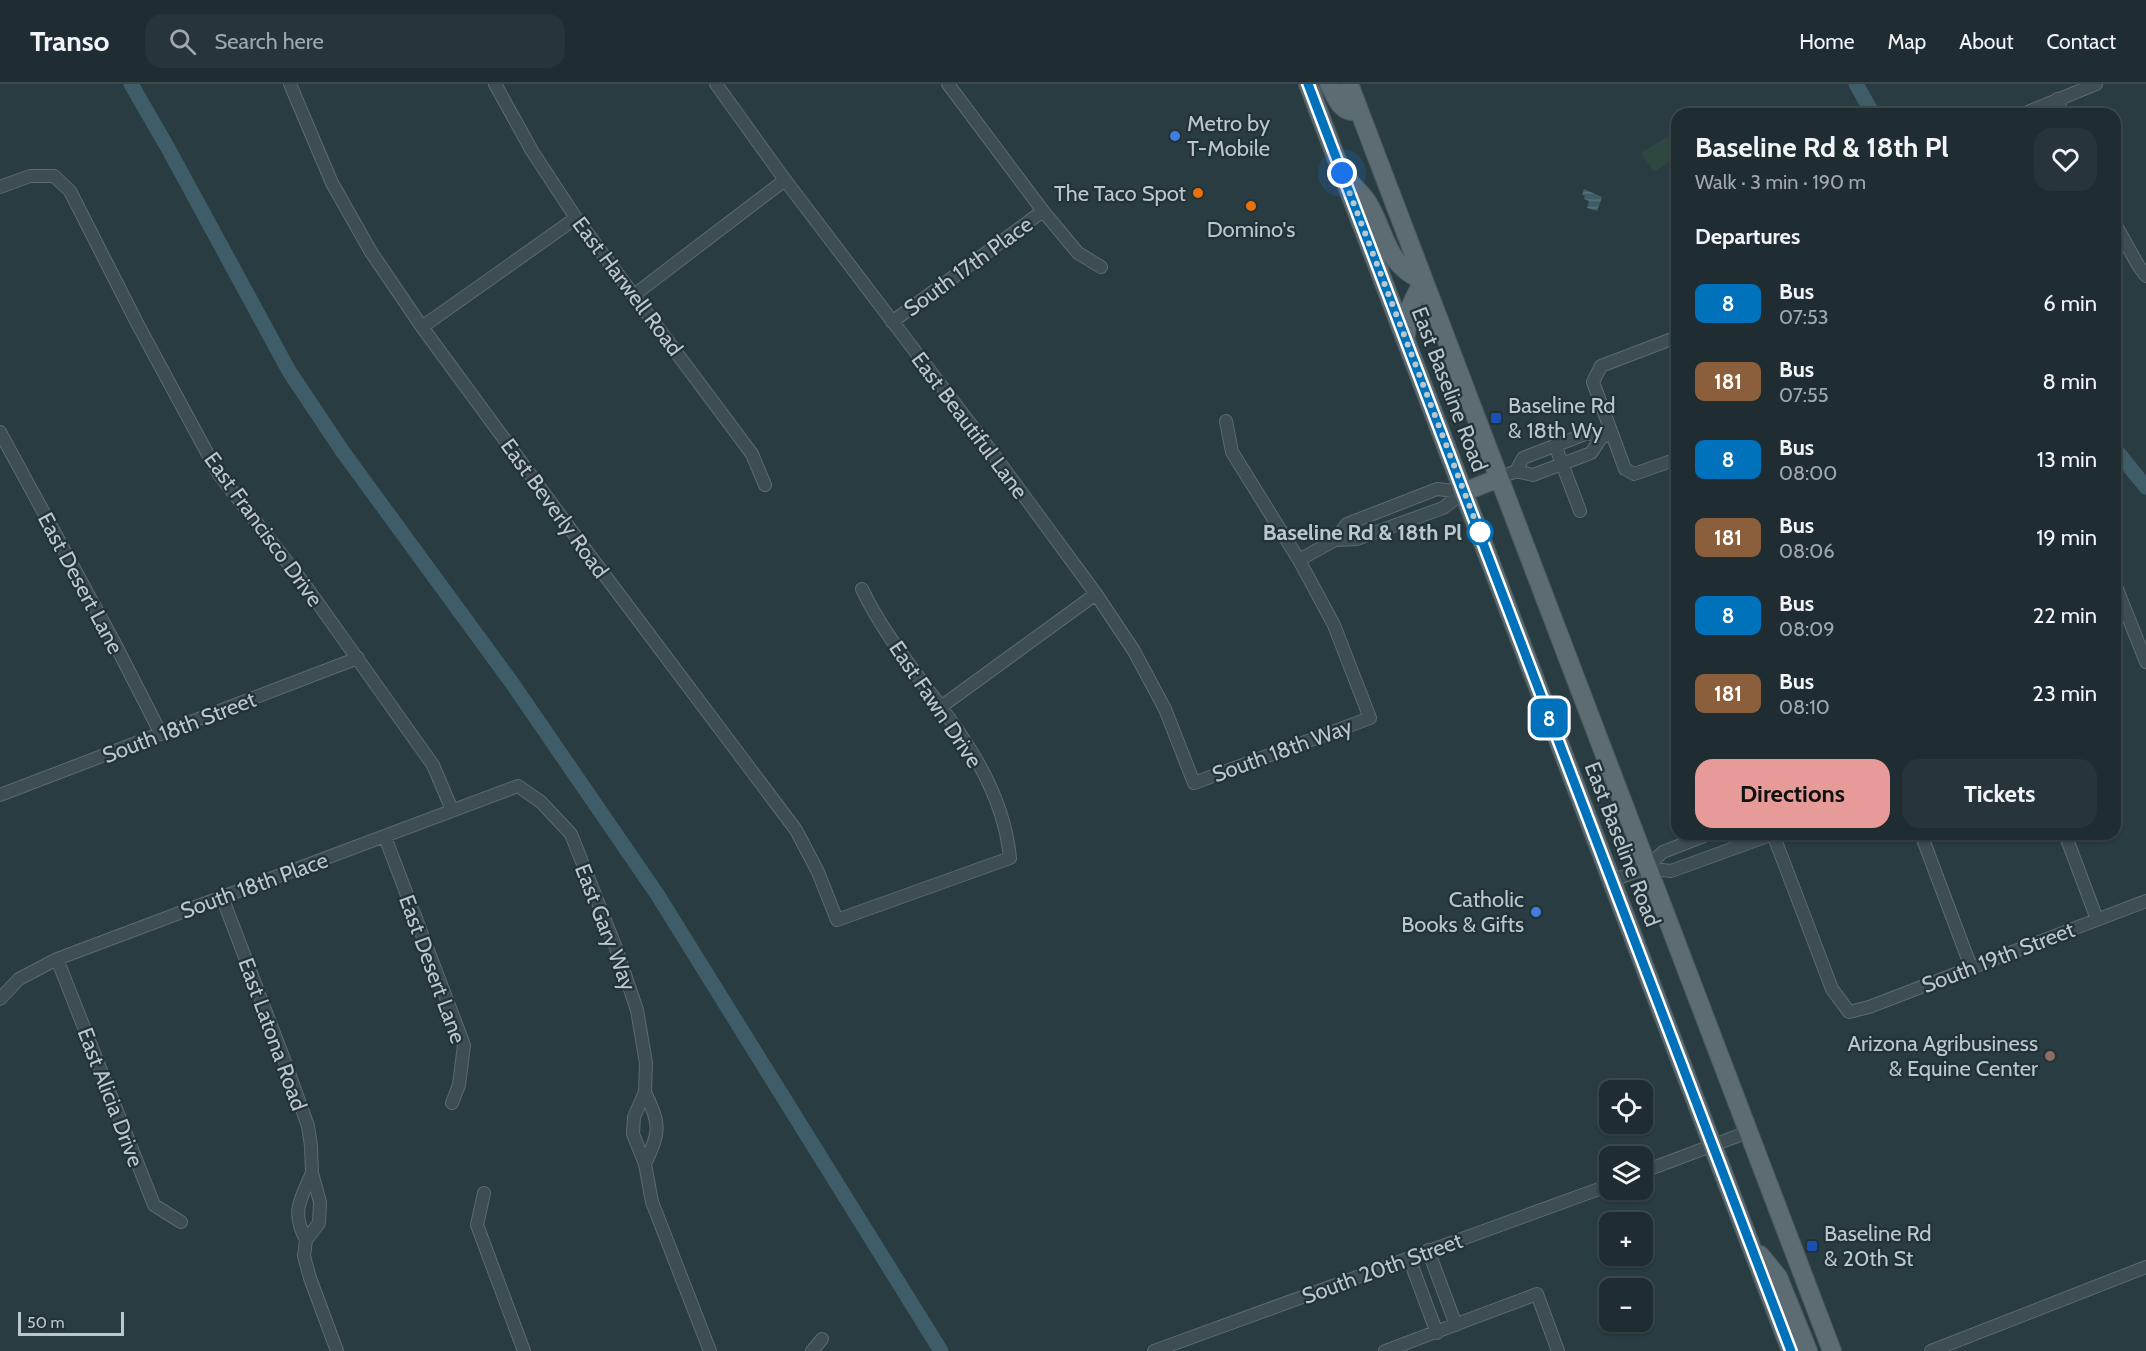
<!DOCTYPE html>
<meta charset="utf-8">
<style>
body{margin:0;font-family:Cabin,sans-serif;background:#27353a;color:#f1f3f6;height:100vh;display:flex;flex-direction:column;font-size:22px;white-space:nowrap}
*{box-sizing:border-box;margin:0}
p{font-size:20px;color:#a1a8ac}
.icon{flex:none;width:33px;height:33px;fill:none;stroke:currentColor;stroke-width:2;stroke-linecap:round;stroke-linejoin:round}
.map{position:relative;flex:1;overflow:hidden}
.panel{position:absolute;left:1671px;top:24px;width:450px;height:732px;display:flex;flex-direction:column;background:#1f2d32;border-radius:18px;box-shadow:0 2px 4px #0004,0 0 0 2px #3c494d}
.panel>*{flex:none}
.badge{padding:0 12px;border-radius:9px;font-size:21px;line-height:39px}
.buttons{position:absolute;left:1599px;top:996px;display:grid;gap:12px}
.buttons a{display:grid;place-items:center;width:54px;height:54px;border-radius:12px;background:#1f2d32;box-shadow:0 2px 4px #0004,0 0 0 2px #3c494d;font-size:30px}
.scale{position:absolute;left:18px;bottom:15px;width:106px;box-sizing:border-box;padding-left:6px;border:3px solid #bbc7cc;border-top:0;font-size:16px;line-height:21px;white-space:nowrap;color:#bbc7cc;-webkit-text-stroke:4px #223237;paint-order:stroke}
.you{position:absolute;width:30px;height:30px;margin:-15px;border:4px solid #fff;border-radius:50%;background:#1a73e8;box-shadow:0 0 0 9px #1a73e833}
.map>.badge{position:absolute;translate:-50% -50%;box-shadow:0 0 0 3px #fff}
h2{padding:0 24px;font-size:22px;line-height:54px}
.round{display:grid;place-items:center;flex:none;width:63px;height:63px;border-radius:18px;background:#27353a}
.overview{display:flex;align-items:center;justify-content:space-between;height:102px;padding:0 24px}
h1{font-size:28px;font-weight:800;line-height:45px}
.action{display:flex;gap:12px;margin-top:auto;padding:12px 24px}
.action a{flex:1;height:69px;border-radius:18px;background:#e69b98;color:#111;font-size:24px;font-weight:800;line-height:69px;text-align:center}
.action a+a{background:#27353a;color:#f1f3f6}
ul{padding:0;list-style:none}
li{display:flex;align-items:center;gap:18px;height:78px;padding:0 24px}
li div{flex:1}
li b{display:block;font-size:22px}
li em{font-style:normal}
li .badge{min-width:66px;font-weight:700;text-align:center}
header{display:flex;align-items:center;gap:36px;box-sizing:border-box;height:84px;padding:0 30px;background:#1f2d32;border-bottom:2px solid #3c494d}
header strong{font-size:28px}
nav{display:flex;gap:33px;margin-inline-start:auto;font-size:21px}
.search{width:420px;height:54px;background:#27353a;display:flex;align-items:center;gap:15px;box-sizing:border-box;padding:0 21px;border-radius:18px;color:#a1a8ac;font-size:22px}
.map>svg:first-child{display:block}
</style>
<header>
<strong>Transo</strong>
<div class="search"><svg class="icon" aria-label="search" viewBox="0 0 24 24"><circle cx="10" cy="10" r="6"/><path d="M15 15l6 6"/></svg>Search here</div>
<nav><a>Home</a><a>Map</a><a>About</a><a>Contact</a></nav>
</header>
<div class="map">
<svg width="2146" height="1267" viewBox="0 0 2146 1267">
<defs>
<pattern id="water-rules" width="6" height="5" patternUnits="userSpaceOnUse" patternTransform="scale(1.5)"><rect width="6" height="5" fill="#3e5d68"/><path d="M0 2.5h6" fill="none" stroke="#58737c"/></pattern>
</defs>
<rect width="100%" height="100%" fill="#293c42"/>
<path fill="#2e4740" d="M1673 49 1677 56V73L1654 88 1641 69Z"/>
<path fill="url(#water-rules)" d="M1584 105 1602 113 1597 127 1587 124 1589 117 1584 115 1585 112 1582 111Z"/>
<g fill="none" stroke-linecap="round" stroke-linejoin="round">
<path stroke="#3e5d68" stroke-width="15" d="M131 0 169 66 289 287 343 368 512 599 657 810 941 1267
M1856 0 1873 30
M2115 365 2146 403"/>
<defs>
<path id="street" d="M290 0 332 99 371 168 422 243 585 465 796 746 818 788 837 836 1010 774C999 664 906 598 862 505
M495 0 532 67 576 134 752 370 765 401
M716 0 785 96 994 371 1096 510 1134 567 1165 625 1194 699 1370 634 1334 541 1299 476 1232 368 1226 337
M948 0 1043 127 1078 169 1101 183
M2057 15 2063 30
M2023 30 2096 0
M0 103 30 92H54L70 107 137 239 218 389 305 501 433 681 452 726
M2115 140 2138 181 2146 192
M634 211 785 96
M892 238 1043 127
M422 243 576 134
M1677 253 1601 282 1593 298 1625 385 1634 390 1677 375
M0 348 113 556 161 650
M1555 361 1580 427
M1516 387 1523 374 1588 349 1601 354
M1499 394 1516 387 1533 391 1591 369 1601 354 1611 349
M1335 456 1357 455 1443 424 1464 408
M1299 476 1335 456 1347 440 1437 405 1464 408
M2115 500 2146 578
M942 622 1096 510
M0 711 358 574
M1773 750 1832 905 1849 928 1869 923 2146 817
M1921 750 1971 883
M2065 750 2097 835
M385 753 464 961 459 1001 452 1019
M1646 784 1671 787 1773 750
M1611 797 1646 784 1663 768 1709 750
M222 813 285 978 308 1042 311 1062 312 1089 320 1118 319 1139 306 1156 304 1172 310 1194 337 1267
M57 875 154 1121 181 1138
M0 915 19 895 57 875 518 702 541 718 571 750 616 864 637 926 646 979 645 1008 634 1033 633 1050 645 1080 652 1118 710 1267
M645 1008C660 1041 661 1046 645 1080
M1642 1088 1748 1048
M484 1109 477 1141 524 1267
M306 1156C291 1128 300 1116 312 1089
M1428 1166 1456 1241
M1409 1174 1437 1249
M812 1267 822 1255
M1154 1267 1610 1101
M1385 1267 1537 1210 1558 1267
M1931 1267 2146 1183"/>
<path id="primary" d="M1308 0 1791 1267
M1329 0C1336 14 1341 30 1359 27
M1349 0 1832 1267
M1349 97C1355 104 1363 111 1368 119 1387 151 1385 181 1424 197 1411 218 1407 228 1406 252
M1464 408 1499 394
M1760 1171 1778 1193 1808 1267"/>
</defs>
<use href="#street" stroke="#5c6a6f" stroke-width="14"/>
<use href="#primary" stroke="#4a595e" stroke-width="20"/>
<use href="#street" stroke="#3d4d52" stroke-width="12"/>
<use href="#primary" stroke="#5c6c72" stroke-width="18"/>
</g>
<g fill="none" stroke-linecap="round" stroke-linejoin="round">
<defs>
<path id="line" d="M1308 0 1791 1267"/>
</defs>
<use href="#line" stroke="#fff" stroke-width="14"/>
<use href="#line" stroke="#0072bc" stroke-width="9"/>
<path stroke="#bbc7cc" stroke-width="6" stroke-dasharray="0 10.8" d="M1342 89 1483 457 1480 448"/>
</g>
<g fill="#3f7fe0" stroke="#223237" stroke-width="2">
<circle cx="1175" cy="52" r="6"/>
<circle cx="1536" cy="828" r="6"/>
</g>
<g fill="#e8710a" stroke="#223237" stroke-width="2">
<circle cx="1198" cy="109" r="6"/>
<circle cx="1251" cy="122" r="6"/>
</g>
<g fill="#1a4fb4" stroke="#223237" stroke-width="2">
<rect x="1490" y="328" width="12" height="12" rx="3"/>
<rect x="1806" y="1156" width="12" height="12" rx="3"/>
</g>
<circle fill="#fff" stroke="#0072bc" stroke-width="3" cx="1480" cy="448" r="12"/>
<circle fill="#8d6e63" stroke="#223237" stroke-width="2" cx="2050" cy="972" r="6"/>
<g text-anchor="middle" stroke-width="4.5" stroke-linejoin="round" paint-order="stroke">
<g font-size="22" fill="#bbc7cc" stroke="#223237" text-anchor="start">
<text x="1187" y="47">Metro by<tspan x="1187" dy="25">T-Mobile</tspan></text>
<text x="1186" y="117" text-anchor="end">The Taco Spot</text>
<text x="1251" y="153" text-anchor="middle">Domino's</text>
<text x="1508" y="329">Baseline Rd<tspan x="1508" dy="25">&amp; 18th Wy</tspan></text>
<text x="1524" y="823" text-anchor="end">Catholic<tspan x="1524" dy="25">Books &amp; Gifts</tspan></text>
<text x="2038" y="967" text-anchor="end">Arizona Agribusiness<tspan x="2038" dy="25">&amp; Equine Center</tspan></text>
<text x="1824" y="1157">Baseline Rd<tspan x="1824" dy="25">&amp; 20th St</tspan></text>
</g>
<g font-size="22" fill="#bbc7cc" stroke="#223237">
<text transform="translate(968 182) rotate(-36)" y="8">South 17th Place</text>
<text transform="translate(628 202) rotate(53)" y="8">East Harwell Road</text>
<text transform="translate(1450 305) rotate(69)" y="8">East Baseline Road</text>
<text transform="translate(970 341) rotate(53)" y="8">East Beautiful Lane</text>
<text transform="translate(555 424) rotate(54)" y="8">East Beverly Road</text>
<text transform="translate(264 445) rotate(54)" y="8">East Francisco Drive</text>
<text transform="translate(81 499) rotate(62)" y="8">East Desert Lane</text>
<text transform="translate(936 620) rotate(56)" y="8">East Fawn Drive</text>
<text transform="translate(179 643) rotate(-21)" y="8">South 18th Street</text>
<text transform="translate(1282 666) rotate(-20)" y="8">South 18th Way</text>
<text transform="translate(1623 760) rotate(69)" y="8">East Baseline Road</text>
<text transform="translate(254 801) rotate(-20)" y="8">South 18th Place</text>
<text transform="translate(606 843) rotate(69)" y="8">East Gary Way</text>
<text transform="translate(1998 873) rotate(-21)" y="8">South 19th Street</text>
<text transform="translate(433 885) rotate(70)" y="8">East Desert Lane</text>
<text transform="translate(273 950) rotate(70)" y="8">East Latona Road</text>
<text transform="translate(111 1013) rotate(69)" y="8">East Alicia Drive</text>
<text transform="translate(1382 1184) rotate(-20)" y="8">South 20th Street</text>
</g>
<g font-size="22" font-weight="bold" fill="#bbc7cc" stroke="#223237" text-anchor="end">
<text x="1462" y="456">Baseline Rd &amp; 18th Pl</text>
</g>
</g>
</svg>
<div class="buttons">
<a><svg class="icon" aria-label="locate" viewBox="0 0 24 24"><circle cx="12" cy="12" r="6"/><path d="M12 2v4M12 18v4M2 12h4M18 12h4"/></svg></a>
<a><svg class="icon" aria-label="layers" viewBox="0 0 24 24"><path d="M12 4l9 5-9 5-9-5zM3 14l9 5 9-5"/></svg></a>
<a>+</a>
<a>−</a>
</div>
<div class="scale">50 m</div>
<div class="you" style="left:1342px;top:89px"></div>
<b class="badge" style="left:1549px;top:634px;background:#0072bc;color:#fff">8</b>
<section class="panel">
<div class="overview"><div><h1>Baseline Rd &amp; 18th Pl</h1><p>Walk · 3 min · 190 m</p></div><a class="round"><svg class="icon" aria-label="heart" viewBox="0 0 24 24"><path d="M12 20l-8-8c-3-5 5-10 8-4 3-6 11-1 8 4z"/></svg></a></div>
<h2>Departures</h2>
<ul>
<li><span class="badge" style="background:#0072bc;color:#fff">8</span><div><b>Bus</b><p>07:53</p></div><em>6 min</em></li>
<li><span class="badge" style="background:#8b5e3c;color:#fff">181</span><div><b>Bus</b><p>07:55</p></div><em>8 min</em></li>
<li><span class="badge" style="background:#0072bc;color:#fff">8</span><div><b>Bus</b><p>08:00</p></div><em>13 min</em></li>
<li><span class="badge" style="background:#8b5e3c;color:#fff">181</span><div><b>Bus</b><p>08:06</p></div><em>19 min</em></li>
<li><span class="badge" style="background:#0072bc;color:#fff">8</span><div><b>Bus</b><p>08:09</p></div><em>22 min</em></li>
<li><span class="badge" style="background:#8b5e3c;color:#fff">181</span><div><b>Bus</b><p>08:10</p></div><em>23 min</em></li>
</ul>
<div class="action"><a>Directions</a><a>Tickets</a></div>
</section>
</div>
